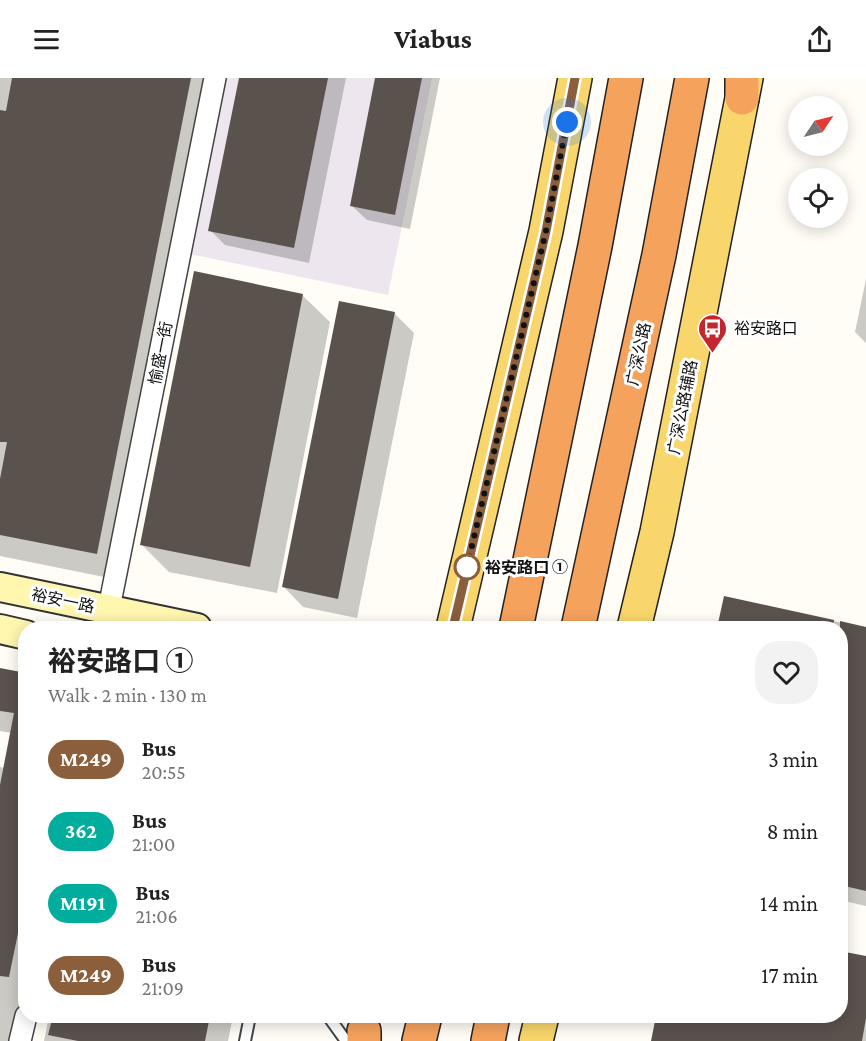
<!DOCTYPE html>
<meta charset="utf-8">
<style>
body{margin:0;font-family:"Crimson Pro","Noto Sans SC",serif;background:#f2f2f2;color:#222;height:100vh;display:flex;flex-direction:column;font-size:22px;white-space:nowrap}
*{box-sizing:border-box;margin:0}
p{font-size:20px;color:#767676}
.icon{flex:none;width:33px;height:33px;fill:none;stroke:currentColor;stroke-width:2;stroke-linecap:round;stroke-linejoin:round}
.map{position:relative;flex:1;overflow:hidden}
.panel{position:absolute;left:18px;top:543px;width:830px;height:402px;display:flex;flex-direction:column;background:#fff;border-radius:24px;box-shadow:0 3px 15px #0003}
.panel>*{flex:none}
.badge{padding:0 12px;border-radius:20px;font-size:21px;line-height:39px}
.needle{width:39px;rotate:55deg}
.tools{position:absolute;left:788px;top:18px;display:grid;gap:12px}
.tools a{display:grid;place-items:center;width:60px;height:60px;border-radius:50%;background:#fff;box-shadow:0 3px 15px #0003;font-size:30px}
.you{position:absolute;width:30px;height:30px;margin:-15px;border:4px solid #fff;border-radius:50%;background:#1a73e8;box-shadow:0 0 0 9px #1a73e833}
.map>.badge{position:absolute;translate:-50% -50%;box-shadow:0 0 0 3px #fff}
.round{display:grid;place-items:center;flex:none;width:63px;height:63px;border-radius:24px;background:#f2f2f2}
.head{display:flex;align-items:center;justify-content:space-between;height:102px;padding:0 30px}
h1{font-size:28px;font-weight:700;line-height:45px}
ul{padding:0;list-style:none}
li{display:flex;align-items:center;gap:18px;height:72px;padding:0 30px}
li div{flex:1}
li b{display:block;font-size:22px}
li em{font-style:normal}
li .badge{min-width:66px;font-weight:700;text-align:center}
header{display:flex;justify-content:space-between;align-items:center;height:78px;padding:0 30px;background:#fff;font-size:27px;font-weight:700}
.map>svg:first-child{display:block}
</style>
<header><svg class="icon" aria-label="menu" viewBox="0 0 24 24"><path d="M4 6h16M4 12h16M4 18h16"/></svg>Viabus<svg class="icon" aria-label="share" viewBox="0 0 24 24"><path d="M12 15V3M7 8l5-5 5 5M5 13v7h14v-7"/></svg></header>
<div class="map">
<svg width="866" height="963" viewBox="0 0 866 963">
<rect width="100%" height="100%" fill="#fffdf5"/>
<path fill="#eee6ef" d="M226 0H432L388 217 190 176Z"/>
<path fill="#0003" d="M0 0H223L124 503 0 478Z
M240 0H346L309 185 225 167 210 152Z
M377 0H440L410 151 367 142 351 127Z
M866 201V265L855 254Z
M302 217 330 244 277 515 169 494 142 467Z
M394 235 414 255 357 540 303 529 284 509Z
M725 520 866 550V828L840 822V550H719Z
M0 592 26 597V938L27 963H0V689L5 690 12 655 0 653Z
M840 875 866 879V963H653L657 938H840Z
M49 938H233L228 963H44Z"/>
<path fill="#5a524d" d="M12 0H191L97 476 0 457V401L7 364H0V32L6 33Z
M239 0H328L294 170 208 153Z
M375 0H422L395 137 350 128Z
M194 193 303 216 250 489 140 467Z
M339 223 395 234 338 521 282 509Z
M724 518 834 542 833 550H717Z
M840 543 866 549V813L840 807Z
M0 590 26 595V816L9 899 0 898V707L14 635 0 633Z
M840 873 866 878V940L862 963H651L656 938H840Z
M53 938H210L205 963H78L48 957Z"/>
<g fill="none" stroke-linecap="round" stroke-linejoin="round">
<defs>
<path id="lane" d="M328 938 346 963
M245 963 250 938"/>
<path id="street" d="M105 550 215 0
M20 963 26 938"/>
<path id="secondary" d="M0 509 197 550
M0 551 26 557"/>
<path id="primary" d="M453 550 546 153 575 0
M634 550 657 454 746 0
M536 963 542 938"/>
<path id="highway" d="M742 0V20
M516 550 595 168 626 0
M578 550 659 177 692 0
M364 953V963
M419 963 425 938
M488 963 493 938"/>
</defs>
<use href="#lane" stroke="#444" stroke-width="14"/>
<use href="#street" stroke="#444" stroke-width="24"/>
<use href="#secondary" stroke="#333" stroke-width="32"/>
<use href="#primary" stroke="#222" stroke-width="36"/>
<use href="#highway" stroke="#222" stroke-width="36"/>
<use href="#lane" stroke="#fff" stroke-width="10"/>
<use href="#street" stroke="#fff" stroke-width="21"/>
<use href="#secondary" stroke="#fff6b0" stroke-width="28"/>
<use href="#primary" stroke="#f9d66b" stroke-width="33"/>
<use href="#highway" stroke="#f5a25d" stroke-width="33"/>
</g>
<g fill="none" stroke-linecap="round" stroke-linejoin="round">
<defs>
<path id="line" d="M453 550 546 153 575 0"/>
</defs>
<use href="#line" stroke="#fff" stroke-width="14"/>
<use href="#line" stroke="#8b5e3c" stroke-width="9"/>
<path stroke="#111" stroke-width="6" stroke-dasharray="0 10.8" d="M467 489 546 153 567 44"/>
</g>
<defs>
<symbol id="bus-pin" viewBox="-11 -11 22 30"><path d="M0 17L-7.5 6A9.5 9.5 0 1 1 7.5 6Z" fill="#c4262e" stroke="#fff"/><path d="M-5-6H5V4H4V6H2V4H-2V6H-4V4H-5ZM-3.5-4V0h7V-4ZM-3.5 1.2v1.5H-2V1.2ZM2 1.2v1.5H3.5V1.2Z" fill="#fff"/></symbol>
</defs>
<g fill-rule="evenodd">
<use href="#bus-pin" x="696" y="234" width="33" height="45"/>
</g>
<circle fill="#fff" stroke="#8b5e3c" stroke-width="3" cx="467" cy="489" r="12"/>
<g text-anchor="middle" stroke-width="6" stroke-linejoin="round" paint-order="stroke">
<g font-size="16" fill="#111" stroke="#fff" text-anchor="start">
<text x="734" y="256">裕安路口</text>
</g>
<g font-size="16" fill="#111" stroke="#fff">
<text transform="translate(160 275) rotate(-79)" y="6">愉盛一街</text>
<text transform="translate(638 276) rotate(-78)" y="6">广深公路</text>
<text transform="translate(682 329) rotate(-79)" y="6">广深公路辅路</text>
<text transform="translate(63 522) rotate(12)" y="6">裕安一路</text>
</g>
<g font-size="16" font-weight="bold" fill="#111" stroke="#fff" text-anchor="start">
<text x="485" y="495">裕安路口 ①</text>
</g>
</g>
</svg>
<div class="tools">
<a><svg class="needle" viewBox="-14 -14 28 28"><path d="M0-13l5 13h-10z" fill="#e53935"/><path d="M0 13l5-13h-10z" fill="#767676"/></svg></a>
<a><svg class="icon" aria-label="locate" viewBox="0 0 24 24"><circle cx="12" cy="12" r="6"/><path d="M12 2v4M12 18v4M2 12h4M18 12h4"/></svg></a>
</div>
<div class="you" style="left:567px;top:44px"></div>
<section class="panel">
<div class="head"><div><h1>裕安路口 ①</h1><p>Walk · 2 min · 130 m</p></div><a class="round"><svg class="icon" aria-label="heart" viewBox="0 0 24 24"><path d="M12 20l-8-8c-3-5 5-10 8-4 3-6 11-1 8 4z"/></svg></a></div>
<ul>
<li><span class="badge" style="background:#8b5e3c;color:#fff">M249</span><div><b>Bus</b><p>20:55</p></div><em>3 min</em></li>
<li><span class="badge" style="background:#01ad9c;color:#fff">362</span><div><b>Bus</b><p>21:00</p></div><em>8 min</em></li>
<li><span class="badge" style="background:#01ad9c;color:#fff">M191</span><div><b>Bus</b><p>21:06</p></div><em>14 min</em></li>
<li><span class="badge" style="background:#8b5e3c;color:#fff">M249</span><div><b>Bus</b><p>21:09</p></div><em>17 min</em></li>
</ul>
</section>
</div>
